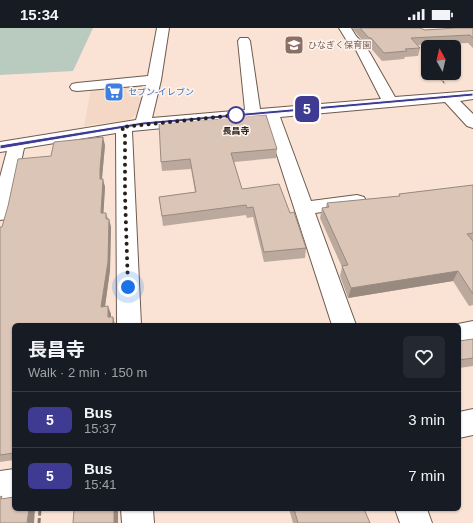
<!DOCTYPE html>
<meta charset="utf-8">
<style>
body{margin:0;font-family:Arial,"Noto Sans JP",sans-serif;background:#242831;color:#f1f3f6;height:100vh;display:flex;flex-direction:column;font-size:15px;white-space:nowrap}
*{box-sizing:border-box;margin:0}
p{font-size:13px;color:#9ea1a6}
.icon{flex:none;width:22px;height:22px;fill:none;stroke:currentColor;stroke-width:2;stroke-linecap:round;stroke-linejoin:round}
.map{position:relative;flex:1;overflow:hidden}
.drawer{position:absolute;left:12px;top:295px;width:449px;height:188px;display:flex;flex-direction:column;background:#171b24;border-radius:6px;box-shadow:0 1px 3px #0004}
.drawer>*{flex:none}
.badge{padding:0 8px;border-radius:6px;font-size:14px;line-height:26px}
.needle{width:26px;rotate:352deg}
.fabs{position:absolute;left:421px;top:12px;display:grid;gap:8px}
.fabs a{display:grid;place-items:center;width:40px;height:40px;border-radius:6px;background:#171b24;box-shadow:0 1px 3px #0004;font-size:20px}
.you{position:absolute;width:20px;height:20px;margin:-10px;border:3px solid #fff;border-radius:50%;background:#1a73e8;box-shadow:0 0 0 6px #1a73e833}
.map>.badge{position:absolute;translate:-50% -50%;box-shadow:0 0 0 2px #fff}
.round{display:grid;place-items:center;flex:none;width:42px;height:42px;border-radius:6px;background:#242831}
.head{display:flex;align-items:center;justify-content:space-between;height:68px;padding:0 16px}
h1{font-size:19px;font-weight:700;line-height:30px}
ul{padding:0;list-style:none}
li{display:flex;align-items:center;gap:12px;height:56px;padding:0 16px;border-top:1px solid #363941}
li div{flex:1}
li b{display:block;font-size:15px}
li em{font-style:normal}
li .badge{min-width:44px;font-weight:700;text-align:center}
.status{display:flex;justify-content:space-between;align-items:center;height:28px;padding:0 20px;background:#171b24;direction:ltr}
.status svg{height:11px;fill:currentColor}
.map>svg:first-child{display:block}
</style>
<div class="status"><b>15:34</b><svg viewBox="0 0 49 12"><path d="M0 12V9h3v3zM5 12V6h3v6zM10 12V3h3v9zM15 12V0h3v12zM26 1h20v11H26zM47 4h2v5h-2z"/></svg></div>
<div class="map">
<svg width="473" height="495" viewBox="0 0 473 495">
<rect width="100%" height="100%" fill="#fae3d5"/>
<path fill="#f4d7c4" d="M138 56 144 58 138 85 129 92 84 98 91 61Z"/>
<path fill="#b9cbbe" d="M0 0H93L73 43 0 47Z"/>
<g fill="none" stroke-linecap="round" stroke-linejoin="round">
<defs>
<path id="minor" d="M157 0H169L161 52 152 90 245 82 238 13 240 10H248L250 13 260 81 381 71 356 22 347 13 339 0H351L356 8 367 20 395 69 473 63V71L460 73 473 86V100L467 98 445 74 280 89 311 173 357 167 364 169 366 173 364 177 357 179 315 185 356 297H332L265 90 132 103 141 297H117L116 105 24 120 10 186 7 191 0 192V149L7 123 0 124V114L136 92 146 57 77 63 72 62 70 59 72 56 77 55 148 48Z
M473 293V313L459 315V297H453Z
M473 381V407L459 410V384Z
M14 441V471L0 473V443Z
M121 481H153L154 495H122Z
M395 481H427L432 495H400Z"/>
</defs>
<use href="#minor" stroke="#6e5b4f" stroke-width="2"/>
<path stroke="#87786f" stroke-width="1.5" stroke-dasharray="2.5 1" stroke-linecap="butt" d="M426 33 428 35
M436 45 445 56"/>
<path stroke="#87786f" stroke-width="3" stroke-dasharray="5 2.5" stroke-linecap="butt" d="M39 495 40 481"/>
<use href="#minor" fill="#fff" fill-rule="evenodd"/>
</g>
<path fill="#bca99d" d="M352 0H420L425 2 473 0V20L468 15 418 17 420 20 418 28 405 29 404 31 382 33 369 18H367Z
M217 88H244L277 121 276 130 234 134 242 161 290 185 306 220 305 230 264 234 253 189 247 190 246 187 163 198 159 169 195 164 191 141 162 143 161 134 217 91Z
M105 117 102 151 105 159 103 185H106L111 199 110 242 105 278 111 286V289H113L115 297H14V432L0 434V199H2L51 128Z
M473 157V277L469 278 453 253 348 270 340 248 342 239 320 190 322 180 326 179 327 175 399 168V166Z
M473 311V338L459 340V313Z
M289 481H364L370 495H293Z"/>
<path fill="#998a80" d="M103 109 105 117 102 149 103 158V151L105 159 103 194 101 185 100 141Z
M109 191 111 199 110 242 104 286 101 279Z
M458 243 453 253 348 270 351 260Z
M108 278 111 286V297L108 289Z
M113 289 115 297H113Z
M29 481H35L34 495H27Z
M114 481H118V495H114Z"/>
<path fill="#dbc5b7" stroke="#998a80" d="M360 0H420L425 2 456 0H473V10L470 7 411 10 420 20 405 21 407 23 384 25 371 10H369Z
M243 86 244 88 266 87 277 121 231 125 242 161 279 156 290 185 294 184 306 220 264 224 253 179 247 180 246 177 162 188 159 169 196 164 190 131 161 134 159 95 218 91 217 88Z
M103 109 100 141V151H103L101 185H106V191H109L108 234 101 279 108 278V289H113V297H14V425L0 427V199H2L8 178 18 131 51 128 54 114Z
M473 157V205L467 206 473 213V266L458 243 351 260 342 238 348 237 322 180 329 179 327 175 400 168 399 166Z
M473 311V330L459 332V313Z
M2 468 1 471 14 469V481H29L27 495H0V469Z
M74 481H114V495H73Z
M294 481H364L370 495H298Z"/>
<path fill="#403b92" stroke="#fff" d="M473 65V68L143 97 0 121V117L143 94Z"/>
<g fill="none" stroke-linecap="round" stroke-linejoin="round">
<path stroke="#271f1a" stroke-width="4" stroke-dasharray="0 7.2" d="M128 259 125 167V108L122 99 237 87H236"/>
</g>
<defs>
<symbol id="school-square" viewBox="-11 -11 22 22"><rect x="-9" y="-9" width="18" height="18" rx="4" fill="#8d6e63" stroke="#fdf4ee"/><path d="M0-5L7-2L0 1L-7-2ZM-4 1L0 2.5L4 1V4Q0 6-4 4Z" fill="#fff"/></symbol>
<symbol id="supermarket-square" viewBox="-11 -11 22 22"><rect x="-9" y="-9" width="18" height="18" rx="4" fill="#3f7fe0" stroke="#fdf4ee"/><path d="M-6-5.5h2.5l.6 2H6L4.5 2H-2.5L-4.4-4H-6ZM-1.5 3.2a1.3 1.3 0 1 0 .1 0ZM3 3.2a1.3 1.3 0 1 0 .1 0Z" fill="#fff"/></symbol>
</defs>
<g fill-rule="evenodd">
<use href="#school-square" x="283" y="6" width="22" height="22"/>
<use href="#supermarket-square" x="103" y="53" width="22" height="22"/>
</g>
<circle fill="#fff" stroke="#403b92" stroke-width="2" cx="236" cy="87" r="8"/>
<g text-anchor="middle" stroke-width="3" stroke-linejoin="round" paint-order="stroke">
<g font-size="9" fill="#785e54" stroke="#fdf4ee" text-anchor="start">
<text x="308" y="20">ひなぎく保育園</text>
</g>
<g font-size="9" fill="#366cbe" stroke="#fdf4ee" text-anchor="start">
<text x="128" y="67">セブン-イレブン</text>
</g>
<g font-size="9" font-weight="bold" fill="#271f1a" stroke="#fdf4ee">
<text x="236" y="106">長昌寺</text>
</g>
</g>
</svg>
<div class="fabs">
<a><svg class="needle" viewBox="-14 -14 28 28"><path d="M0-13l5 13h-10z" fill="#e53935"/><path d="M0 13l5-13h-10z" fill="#9ea1a6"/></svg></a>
</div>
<div class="you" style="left:128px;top:259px"></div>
<b class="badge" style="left:307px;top:81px;background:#403b92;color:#fff">5</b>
<section class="drawer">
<div class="head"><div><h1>長昌寺</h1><p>Walk · 2 min · 150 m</p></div><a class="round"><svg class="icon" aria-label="heart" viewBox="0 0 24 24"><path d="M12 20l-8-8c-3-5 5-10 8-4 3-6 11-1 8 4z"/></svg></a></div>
<ul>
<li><span class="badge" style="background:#403b92;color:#fff">5</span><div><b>Bus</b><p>15:37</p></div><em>3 min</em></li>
<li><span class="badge" style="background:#403b92;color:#fff">5</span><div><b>Bus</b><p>15:41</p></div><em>7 min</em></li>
</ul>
</section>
</div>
